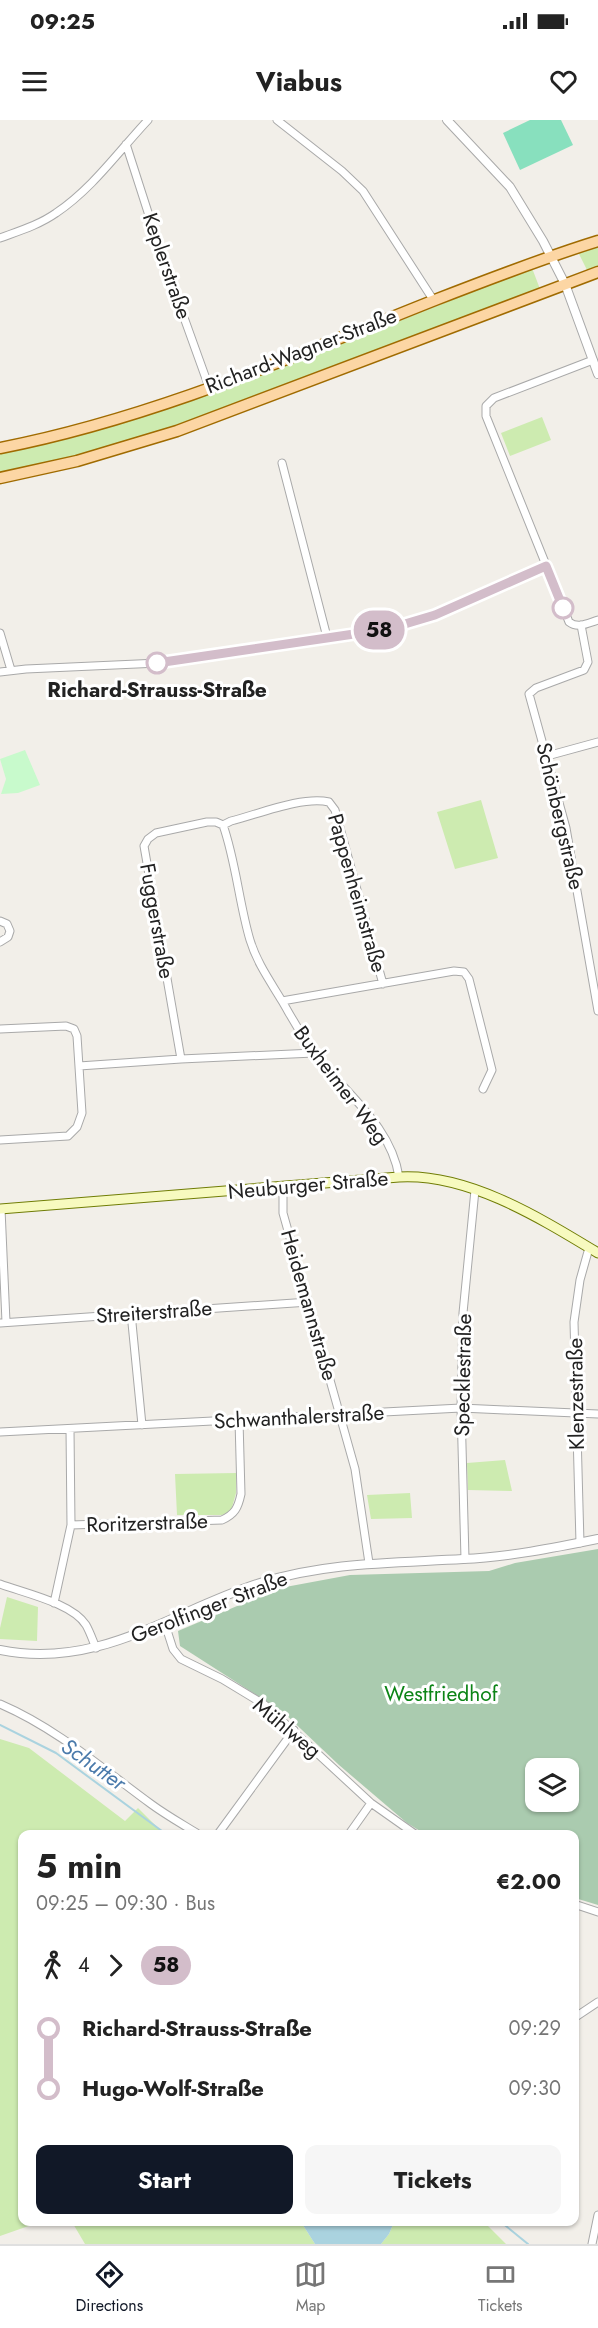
<!DOCTYPE html>
<meta charset="utf-8">
<style>
body{margin:0;font-family:Jost,sans-serif;background:#f6f6f6;color:#222;height:100vh;display:flex;flex-direction:column;font-size:22px;white-space:nowrap}
*{box-sizing:border-box;margin:0}
p{font-size:20px;color:#767676}
.icon{flex:none;width:33px;height:33px;fill:none;stroke:currentColor;stroke-width:2;stroke-linecap:round;stroke-linejoin:round}
.map{position:relative;flex:1;overflow:hidden}
.drawer{position:absolute;left:18px;top:1710px;width:561px;height:396px;display:flex;flex-direction:column;background:#fff;border-radius:12px;box-shadow:0 2px 4px #0004}
.drawer>*{flex:none}
.badge{padding:0 12px;border-radius:20px;font-size:21px;line-height:39px}
.buttons{position:absolute;left:525px;top:1638px;display:grid;gap:12px}
.buttons a{display:grid;place-items:center;width:54px;height:54px;border-radius:12px;background:#fff;box-shadow:0 2px 4px #0004;font-size:30px}
.map>.badge{position:absolute;translate:-50% -50%;box-shadow:0 0 0 3px #fff}
.legs{display:flex;align-items:center;gap:9px;height:66px;padding:0 18px;font-size:20px}
.legs p{margin-inline-start:auto}
.head{display:flex;align-items:center;justify-content:space-between;height:102px;padding:0 18px}
h1{font-size:33px;font-weight:700;line-height:45px}
.primary-button{display:flex;gap:12px;margin-top:auto;padding:12px 18px}
.primary-button a{flex:1;height:69px;border-radius:12px;background:#111827;color:#fff;font-size:24px;font-weight:700;line-height:69px;text-align:center}
.primary-button a+a{background:#f6f6f6;color:#222}
ul{padding:0 18px;list-style:none}
li{display:flex;align-items:center;gap:21px;height:60px;font-size:22px}
li i{display:grid;place-items:center;width:9px;height:100%;margin:0 8px;background:currentColor}
li i::after{content:'';width:15px;height:15px;margin:-8px;border:4px solid;border-radius:50%;background:#fff}
li p{margin-inline-start:auto}
li:first-child i{background:linear-gradient(#0000 50%,currentColor 0)}
li:last-child i{background:linear-gradient(currentColor 50%,#0000 0)}
.status{display:flex;justify-content:space-between;align-items:center;height:42px;padding:0 30px;background:#fff;direction:ltr}
.status svg{height:16px;fill:currentColor}
header{display:flex;justify-content:space-between;align-items:center;height:78px;padding:0 18px;background:#fff;font-size:27px;font-weight:700}
.menu{display:flex;justify-content:space-around;align-items:center;height:84px;border-top:2px solid #e0e0e0;background:#fff;font-size:16px;color:#767676}
.menu a{display:grid;justify-items:center;gap:3px}
.menu .active{color:#111827}
.map>svg:first-child{display:block}
</style>
<div class="status"><b>09:25</b><svg viewBox="0 0 49 12"><path d="M0 12V9h3v3zM5 12V6h3v6zM10 12V3h3v9zM15 12V0h3v12zM26 1h20v11H26zM47 4h2v5h-2z"/></svg></div>
<header><svg class="icon" aria-label="menu" viewBox="0 0 24 24"><path d="M4 6h16M4 12h16M4 18h16"/></svg>Viabus<svg class="icon" aria-label="heart" viewBox="0 0 24 24"><path d="M12 20l-8-8c-3-5 5-10 8-4 3-6 11-1 8 4z"/></svg></header>
<div class="map">
<svg width="598" height="2124" viewBox="0 0 598 2124">
<rect width="100%" height="100%" fill="#f2efe9"/>
<path fill="#cdebb0" d="M598 126V147L587 150 578 132Z
M532 148 540 169 200 301 111 329 0 355V332L72 318 170 287 382 208Z
M542 297 551 320 510 336 501 313Z
M481 680 498 738 455 749 437 692Z
M505 1340 512 1371 468 1370 467 1343Z
M236 1353V1373L231 1391 222 1395H177L175 1354Z
M410 1373 412 1398 371 1399 367 1375Z
M7 1477 38 1487 37 1521 0 1519V1508Z
M0 1619 29 1628 125 1701 138 1688 164 1714H22V2102H40L0 2116Z
M72 2102H301L315 2124H85Z
M394 2102H484L506 2124H381L389 2114Z"/>
<path fill="#aacbaf" fill-rule="evenodd" d="M598 1429V1785L575 1778 574 1714H425L407 1703 339 1645 283 1592 180 1526 178 1511 280 1468 350 1455 489 1451 515 1443ZM536 1648H568V1682H536Z"/>
<path fill="#c8facc" d="M25 630 40 665 18 673 1 674 6 659 0 639Z"/>
<path fill="#88e0be" d="M530 0H561L573 25 520 50 503 13Z"/>
<path fill="#aad3df" d="M301 2102H394L389 2114 381 2124H315Z"/>
<g fill="none" stroke-linecap="round" stroke-linejoin="round">
<path stroke="#aad3df" stroke-width="2" d="M0 1605 56 1633 166 1714
M501 2102 528 2124"/>
<defs>
<path id="minor" d="M277 0 342 51 363 71 434 181
M126 24 164 142 209 267
M0 118C19 111 39 105 56 93 92 69 118 32 148 0
M593 240 494 278 486 286V296L569 502C578 509 588 503 598 500
M282 343 327 517
M581 505 588 542 584 550 536 568 529 574 566 708 598 891
M0 513 11 550
M0 552 26 549 159 543 306 520 388 509 435 495 546 446
M547 636 598 622
M223 705C236 742 239 783 250 820 257 843 270 861 282 881 292 898 301 915 313 931 343 972 391 1004 399 1057
M0 801 7 804 10 811 8 817 0 822
M282 881 454 851 464 852 469 859 492 950 483 969
M0 909 66 906 74 909 77 916 82 993 77 1007 68 1016 0 1020
M314 933 181 939 144 726 148 719 156 713 207 702H216L223 705 231 701C259 694 302 676 329 682L335 690 383 864
M79 946 181 939
M283 1067V1093L355 1349 369 1443
M1 1089 6 1202
M131 1193 142 1305
M0 1203 309 1182
M0 1312 461 1288 598 1294
M71 1405 222 1400C235 1394 238 1388 241 1374L239 1300
M580 1423 574 1202 580 1160 589 1128
M465 1439 461 1288 463 1193 475 1070
M0 1464C24 1473 72 1483 86 1505 90 1512 93 1521 96 1528
M54 1483 71 1405 70 1309
M165 1504 173 1529 181 1539 222 1559 265 1585 371 1683 415 1714
M0 1584C56 1608 103 1649 151 1684 166 1695 182 1704 198 1714
M218 1714 294 1610
M349 1714 371 1683
M574 1784 598 1792
M574 1898 598 1882
M592 2124 598 2095"/>
<path id="tertiary" d="M447 0 510 67 543 121 565 164 598 254
M0 1530C100 1550 172 1491 260 1463 326 1442 395 1443 463 1439 508 1437 554 1428 598 1419"/>
<path id="secondary" d="M0 1089 399 1057C468 1053 540 1098 598 1133"/>
<path id="primary" d="M0 328C150 299 294 236 435 180 489 159 543 138 598 121
M0 358 77 341 177 311 598 152"/>
</defs>
<use href="#minor" stroke="#a9a9a9" stroke-width="9"/>
<use href="#tertiary" stroke="#a9a9a9" stroke-width="10"/>
<use href="#secondary" stroke="#707d05" stroke-width="11"/>
<use href="#primary" stroke="#a06b00" stroke-width="13"/>
<use href="#minor" stroke="#fff" stroke-width="7"/>
<use href="#tertiary" stroke="#fff" stroke-width="8"/>
<use href="#secondary" stroke="#f7fabf" stroke-width="9"/>
<use href="#primary" stroke="#fcd6a4" stroke-width="10"/>
</g>
<g fill="none" stroke-linecap="round" stroke-linejoin="round">
<defs>
<path id="line-1" d="M157 543 388 509 435 495 546 446 563 488"/>
</defs>
<use href="#line-1" stroke="#fff" stroke-width="14"/>
<use href="#line-1" stroke="#d3bdca" stroke-width="9"/>
</g>
<g fill="#fff" stroke="#d3bdca" stroke-width="3">
<circle cx="563" cy="488" r="10"/>
<circle cx="157" cy="543" r="10"/>
</g>
<g text-anchor="middle" stroke-width="6" stroke-linejoin="round" paint-order="stroke">
<g font-size="21" fill="#222" stroke="#fff">
<text transform="translate(167 146) rotate(71)" y="7">Keplerstraße</text>
<text transform="translate(301 231) rotate(-21)" y="7">Richard-Wagner-Straße</text>
<text transform="translate(560 696) rotate(77)" y="7">Schönbergstraße</text>
<text transform="translate(357 773) rotate(74)" y="7">Pappenheimstraße</text>
<text transform="translate(157 801) rotate(80)" y="7">Fuggerstraße</text>
<text transform="translate(341 965) rotate(53)" y="7">Buxheimer Weg</text>
<text transform="translate(308 1065) rotate(-5)" y="7">Neuburger Straße</text>
<text transform="translate(309 1185) rotate(74)" y="7">Heidemannstraße</text>
<text transform="translate(154 1192) rotate(-4)" y="7">Streiterstraße</text>
<text transform="translate(463 1255) rotate(-89)" y="7">Specklestraße</text>
<text transform="translate(576 1274) rotate(-91)" y="7">Klenzestraße</text>
<text transform="translate(299 1297) rotate(-3)" y="7">Schwanthalerstraße</text>
<text transform="translate(147 1403) rotate(-2)" y="7">Roritzerstraße</text>
<text transform="translate(209 1487) rotate(-21)" y="7">Gerolfinger Straße</text>
<text transform="translate(287 1608) rotate(40)" y="7">Mühlweg</text>
</g>
<g font-size="21" font-weight="bold" fill="#222" stroke="#fff">
<text x="157" y="577">Richard-Strauss-Straße</text>
</g>
<g font-size="21" fill="#0c8416" stroke="#fff">
<text x="441" y="1581">Westfriedhof</text>
</g>
<g font-size="22" font-style="italic" fill="#4a7aab" stroke="#fff">
<text transform="translate(94 1644) rotate(35)" y="8">Schutter</text>
</g>
</g>
</svg>
<div class="buttons">
<a><svg class="icon" aria-label="layers" viewBox="0 0 24 24"><path d="M12 4l9 5-9 5-9-5zM3 14l9 5 9-5"/></svg></a>
</div>
<b class="badge" style="left:379px;top:510px;background:#d3bdca;color:#111">58</b>
<section class="drawer">
<div class="head"><div><h1>5 min</h1><p>09:25 – 09:30 · Bus</p></div><b>€2.00</b></div>
<div class="legs"><svg class="icon" aria-label="walk" viewBox="0 0 24 24"><circle cx="13" cy="4" r="2"/><path d="M13 8l-2 6 4 7M11 14l-3 7M7 12l3-4h3l4 4"/></svg>4<svg class="icon" aria-label="forward" viewBox="0 0 24 24"><path d="M9 5l7 7-7 7"/></svg><b class="badge" style="background:#d3bdca;color:#111">58</b></div>
<ul>
<li><i style="color:#d3bdca"></i><b>Richard-Strauss-Straße</b><p>09:29</p></li>
<li><i style="color:#d3bdca"></i><b>Hugo-Wolf-Straße</b><p>09:30</p></li>
</ul>
<div class="primary-button"><a>Start</a><a>Tickets</a></div>
</section>
</div>
<nav class="menu">
<a class="active"><svg class="icon" aria-label="directions" viewBox="0 0 24 24"><path d="M12 3l9 9-9 9-9-9zM9 14v-3h6M13 9l2 2-2 2"/></svg>Directions</a>
<a><svg class="icon" aria-label="map" viewBox="0 0 24 24"><path d="M3 6l6-2 6 2 6-2v14l-6 2-6-2-6 2zM9 4v14M15 6v14"/></svg>Map</a>
<a><svg class="icon" aria-label="tickets" viewBox="0 0 24 24"><path d="M3 7h18v10H3zM15 7v10"/></svg>Tickets</a>
</nav>
